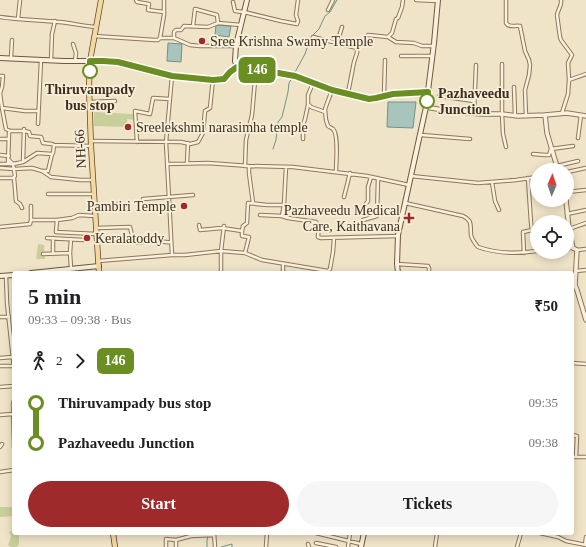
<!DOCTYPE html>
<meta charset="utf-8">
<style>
body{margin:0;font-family:Georgia,serif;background:#f6f6f6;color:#202124;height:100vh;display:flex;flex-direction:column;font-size:15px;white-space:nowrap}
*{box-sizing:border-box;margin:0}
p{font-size:13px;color:#757577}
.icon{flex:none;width:22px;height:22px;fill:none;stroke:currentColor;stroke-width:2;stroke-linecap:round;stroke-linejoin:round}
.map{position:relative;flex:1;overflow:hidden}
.drawer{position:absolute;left:12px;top:271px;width:562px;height:264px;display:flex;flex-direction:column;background:#fff;border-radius:4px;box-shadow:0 2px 10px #0003}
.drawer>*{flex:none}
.badge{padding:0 8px;border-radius:6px;font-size:14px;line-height:26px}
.needle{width:26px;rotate:2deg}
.tools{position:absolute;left:530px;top:163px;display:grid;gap:8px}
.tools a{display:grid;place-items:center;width:44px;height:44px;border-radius:50%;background:#fff;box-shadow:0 2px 10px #0003;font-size:20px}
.map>.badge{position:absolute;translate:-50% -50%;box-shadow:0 0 0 2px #fff}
.legs{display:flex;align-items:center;gap:6px;height:44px;padding:0 16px;font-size:13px}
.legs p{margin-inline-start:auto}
.head{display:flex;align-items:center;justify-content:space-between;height:68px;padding:0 16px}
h1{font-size:22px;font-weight:600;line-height:30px}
.cta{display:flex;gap:8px;margin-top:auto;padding:8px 16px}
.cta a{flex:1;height:46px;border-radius:24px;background:#9e2a2b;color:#fff;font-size:16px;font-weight:600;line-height:46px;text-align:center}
.cta a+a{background:#f6f6f6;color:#202124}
ul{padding:0 16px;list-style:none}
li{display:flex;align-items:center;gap:14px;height:40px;font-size:15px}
li i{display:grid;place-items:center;width:6px;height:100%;margin:0 5px;background:currentColor}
li i::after{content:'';width:10px;height:10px;margin:-5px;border:3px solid;border-radius:50%;background:#fff}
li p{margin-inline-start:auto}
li:first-child i{background:linear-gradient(#0000 50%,currentColor 0)}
li:last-child i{background:linear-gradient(currentColor 50%,#0000 0)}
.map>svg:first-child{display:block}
</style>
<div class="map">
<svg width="586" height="547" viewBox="0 0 586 547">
<rect width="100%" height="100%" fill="#f0e4c8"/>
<path fill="#c9cf9b" d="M94 112 134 114 135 120 127 119 128 127 94 126Z
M38 244 44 245 45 259H36Z
M0 507H14V516L0 517Z
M14 530V533H19V544L17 547H11L8 545 11 536 9 532Z"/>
<path fill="#a9c4bc" stroke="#6f938a" d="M216 25 231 26 229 37 215 35Z
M168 43 182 44 181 62 167 61Z
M388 102H416L413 128 387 127Z"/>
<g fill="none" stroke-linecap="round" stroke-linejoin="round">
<path stroke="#6f938a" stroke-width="1" d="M294 74 305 54 310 39 314 34 319 29 325 16 330 12 337 0
M273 149 276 140 278 122 282 117 288 92 289 83 292 78
M207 547V540L209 533
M221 547 232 544V547"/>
<defs>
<path id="minor" d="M136 0 137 2 149 4 148 10 164 12
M416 0 437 1
M506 0V23C509 28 515 25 520 26L525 51 529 60 530 65 529 75 525 90 526 116
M561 0C562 6 558 9 557 15L560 37 561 40 572 55 568 63 569 80 568 94 562 113
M233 2 235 11 244 12 281 21 297 24 298 21 296 15 298 0
M328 10 333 0
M0 17C20 20 39 20 59 22 71 23 83 26 96 27
M18 19 20 0
M193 26 195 9 217 15 218 23
M368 35 388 37 396 42 414 43 422 46H433
M94 36 155 40H158L160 38H174V32L176 30H181L184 26 208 27 218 23 241 25
M313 37 357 48V53L354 62 348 93
M388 37 392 33 396 19 398 18 402 7 403 0
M160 38 164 15V0
M174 38 190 45 200 46H236
M337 43 342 27
M73 44 76 53 75 61
M401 56H432
M11 58 12 40
M51 60 52 34 55 21
M502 64V114L503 134 506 147
M0 76H3L2 87 0 93 2 108 6 129 10 131
M172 76 166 142 172 255
M569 80 586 74
M313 83 308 95V104L311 107 325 112
M514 87 515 116
M332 90 325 109 326 120 328 126C329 127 332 128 333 129 339 135 336 163 336 171
M384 96 385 60
M439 96 474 101
M89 102 115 101
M2 108 25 111H38
M474 113 476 65
M38 124 41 60
M421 135 470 139
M578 138 581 115
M0 139H9
M303 139V125L305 119 308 105
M91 141 181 142 190 144 198 142 203 133 205 111 210 108 213 79
M137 142 135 111 150 114 153 98 170 99
M533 154 545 155H549L551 149 573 146
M0 155 9 156
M23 162 24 129
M187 163 188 143
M0 164H13L23 162 37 153 52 154 53 153 54 145 91 146
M8 164 9 133 10 131H24L29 132 30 136 41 137 43 143 52 144 54 145
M167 164 208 163 249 166 293 167 367 176 409 185
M245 166 246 140 252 115 256 69
M249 166V173L253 203
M557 166 578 161
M0 168 14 169 32 168 42 171 51 177 80 180H93
M43 171H48L52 154
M567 172 586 168
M411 176 478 183 516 180 537 177
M0 178H13L15 176 13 164 8 159
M14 178 16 201 20 204 22 208
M528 178 531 223 532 230
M492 182 495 201 499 210
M567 192 586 190
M48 194H94
M344 197 350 173
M143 199 193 195
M405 203 463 216C473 221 470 225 471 235 472 240 475 243 478 247 498 254 517 254 537 251
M365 205 368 201V187L371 177
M95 206 114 205 121 204
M567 214 586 210
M260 215 282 216 288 218 316 222C320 226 318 232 318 237L321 238 398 236
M282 216 284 205
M31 220H57L56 232 96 234
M57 220 72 218 79 215 95 216
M363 220 377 216 378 178
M199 225 200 230 222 228 242 231 243 226 247 223 248 203 267 205H284L286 167
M0 227 30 224 31 220V206
M97 228 130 227C131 231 132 239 136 242 139 244 145 241 149 240 156 240 164 243 171 242
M567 229H569L586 223
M242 231V236L249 237 245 253
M47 238 83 240
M71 239 70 253 71 268
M567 248H573
M577 250 586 249
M524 253 523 232 537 229
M43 254 70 253
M53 254V238
M98 261 172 255H185L221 251 245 253 262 260 328 271 330 269 333 252 334 238
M397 264 428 266 429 268V273
M576 271 586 270
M221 273V251L224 226
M283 273V264
M6 276 7 303 14 368
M0 317H9
M0 358 13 357
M572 363 586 364
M0 366H14
M0 387 14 386
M14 400 13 404 14 448
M0 415 13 414
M572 435 577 436 576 457
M0 447 2 444
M572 457H586
M0 472 14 470
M214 533 215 547
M316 533 361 544
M540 533 558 537 566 541 586 545
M176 540V547
M316 543 336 547
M308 544 309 547
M585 545 586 537
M166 547V539L176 540 191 536 214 535
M266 547 267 533
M348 547 350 533
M435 547 437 533
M517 547 521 533"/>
<path id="tertiary" d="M426 107 448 111 482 114H502L518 116 545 115 567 113 586 116
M545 115 547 133 558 170
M566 200 569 229 573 248 577 250 575 285 577 290 586 320"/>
<path id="secondary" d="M0 58 64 61H103L118 62 172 76 216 80 224 79 230 72 237 67
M237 67 256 69 295 76 332 90 369 99 376 98 393 94 428 92
M237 67 235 61 236 45 247 0
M31 273 99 266
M398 273 397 264 398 235 426 107 434 43 438 0
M0 276 14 275
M361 547 364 533"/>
<path id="primary" d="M99 273 91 146 89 87 90 61 101 0
M113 533 115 547"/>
</defs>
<use href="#minor" stroke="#8d765c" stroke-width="4.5"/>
<use href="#tertiary" stroke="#8d765c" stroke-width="5.5"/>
<use href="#secondary" stroke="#6f573f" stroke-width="6"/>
<use href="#primary" stroke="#5b4430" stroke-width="6"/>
<use href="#minor" stroke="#faf1dc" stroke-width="2.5"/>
<use href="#tertiary" stroke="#faf1dc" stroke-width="3.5"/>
<use href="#secondary" stroke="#faf1dc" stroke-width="4"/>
<use href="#primary" stroke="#f3d9a0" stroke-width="4.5"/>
</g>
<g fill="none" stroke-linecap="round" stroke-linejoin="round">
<defs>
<path id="line-1" d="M90 71V61H103L118 62 172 76 213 80 224 79 230 72 237 67 256 69 295 76 332 90 369 99 376 98 393 94 428 92 427 101"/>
</defs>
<use href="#line-1" stroke="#fff" stroke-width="9"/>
<use href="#line-1" stroke="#6b8e23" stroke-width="6"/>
</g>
<g fill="#9e2a2b" stroke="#f7eed8" stroke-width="1.5">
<circle cx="202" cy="41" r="4"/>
<circle cx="128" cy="127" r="4"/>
<circle cx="184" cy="206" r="4"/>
<path d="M407 212h4v4h4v4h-4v4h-4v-4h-4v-4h4z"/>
<circle cx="87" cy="238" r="4"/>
</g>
<g fill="#fff" stroke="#6b8e23" stroke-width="2">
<circle cx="90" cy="71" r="7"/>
<circle cx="427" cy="101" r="7"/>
</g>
<g text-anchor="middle" stroke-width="3.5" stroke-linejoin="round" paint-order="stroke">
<g font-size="14" fill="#3d2e20" stroke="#f7eed8" text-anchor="start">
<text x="210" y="46">Sree Krishna Swamy Temple</text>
<text x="136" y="132">Sreelekshmi narasimha temple</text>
<text x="176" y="211" text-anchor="end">Pambiri Temple</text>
<text x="400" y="215" text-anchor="end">Pazhaveedu Medical<tspan x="400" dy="16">Care, Kaithavana</tspan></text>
<text x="95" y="243">Keralatoddy</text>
</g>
<g font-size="14" font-weight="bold" fill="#3d2e20" stroke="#f7eed8">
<text x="90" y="94">Thiruvampady<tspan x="90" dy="16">bus stop</tspan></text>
<text x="438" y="98" text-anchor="start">Pazhaveedu<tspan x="438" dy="16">Junction</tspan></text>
</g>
<g font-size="14" fill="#3d2e20" stroke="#f7eed8">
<text transform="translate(80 149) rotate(-93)" y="5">NH-66</text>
</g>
</g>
</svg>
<div class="tools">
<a><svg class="needle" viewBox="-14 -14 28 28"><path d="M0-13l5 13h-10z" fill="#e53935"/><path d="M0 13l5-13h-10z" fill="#757577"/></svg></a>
<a><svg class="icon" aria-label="locate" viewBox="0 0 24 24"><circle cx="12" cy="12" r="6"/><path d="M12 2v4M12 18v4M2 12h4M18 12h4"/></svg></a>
</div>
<b class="badge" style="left:257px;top:70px;background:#6b8e23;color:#fff">146</b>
<section class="drawer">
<div class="head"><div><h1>5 min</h1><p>09:33 – 09:38 · Bus</p></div><b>₹50</b></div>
<div class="legs"><svg class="icon" aria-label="walk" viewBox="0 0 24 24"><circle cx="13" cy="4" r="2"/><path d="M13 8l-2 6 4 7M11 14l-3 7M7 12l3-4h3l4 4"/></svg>2<svg class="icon" aria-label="forward" viewBox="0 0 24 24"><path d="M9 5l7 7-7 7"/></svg><b class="badge" style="background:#6b8e23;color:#fff">146</b></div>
<ul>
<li><i style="color:#6b8e23"></i><b>Thiruvampady bus stop</b><p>09:35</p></li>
<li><i style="color:#6b8e23"></i><b>Pazhaveedu Junction</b><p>09:38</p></li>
</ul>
<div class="cta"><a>Start</a><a>Tickets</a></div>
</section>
</div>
